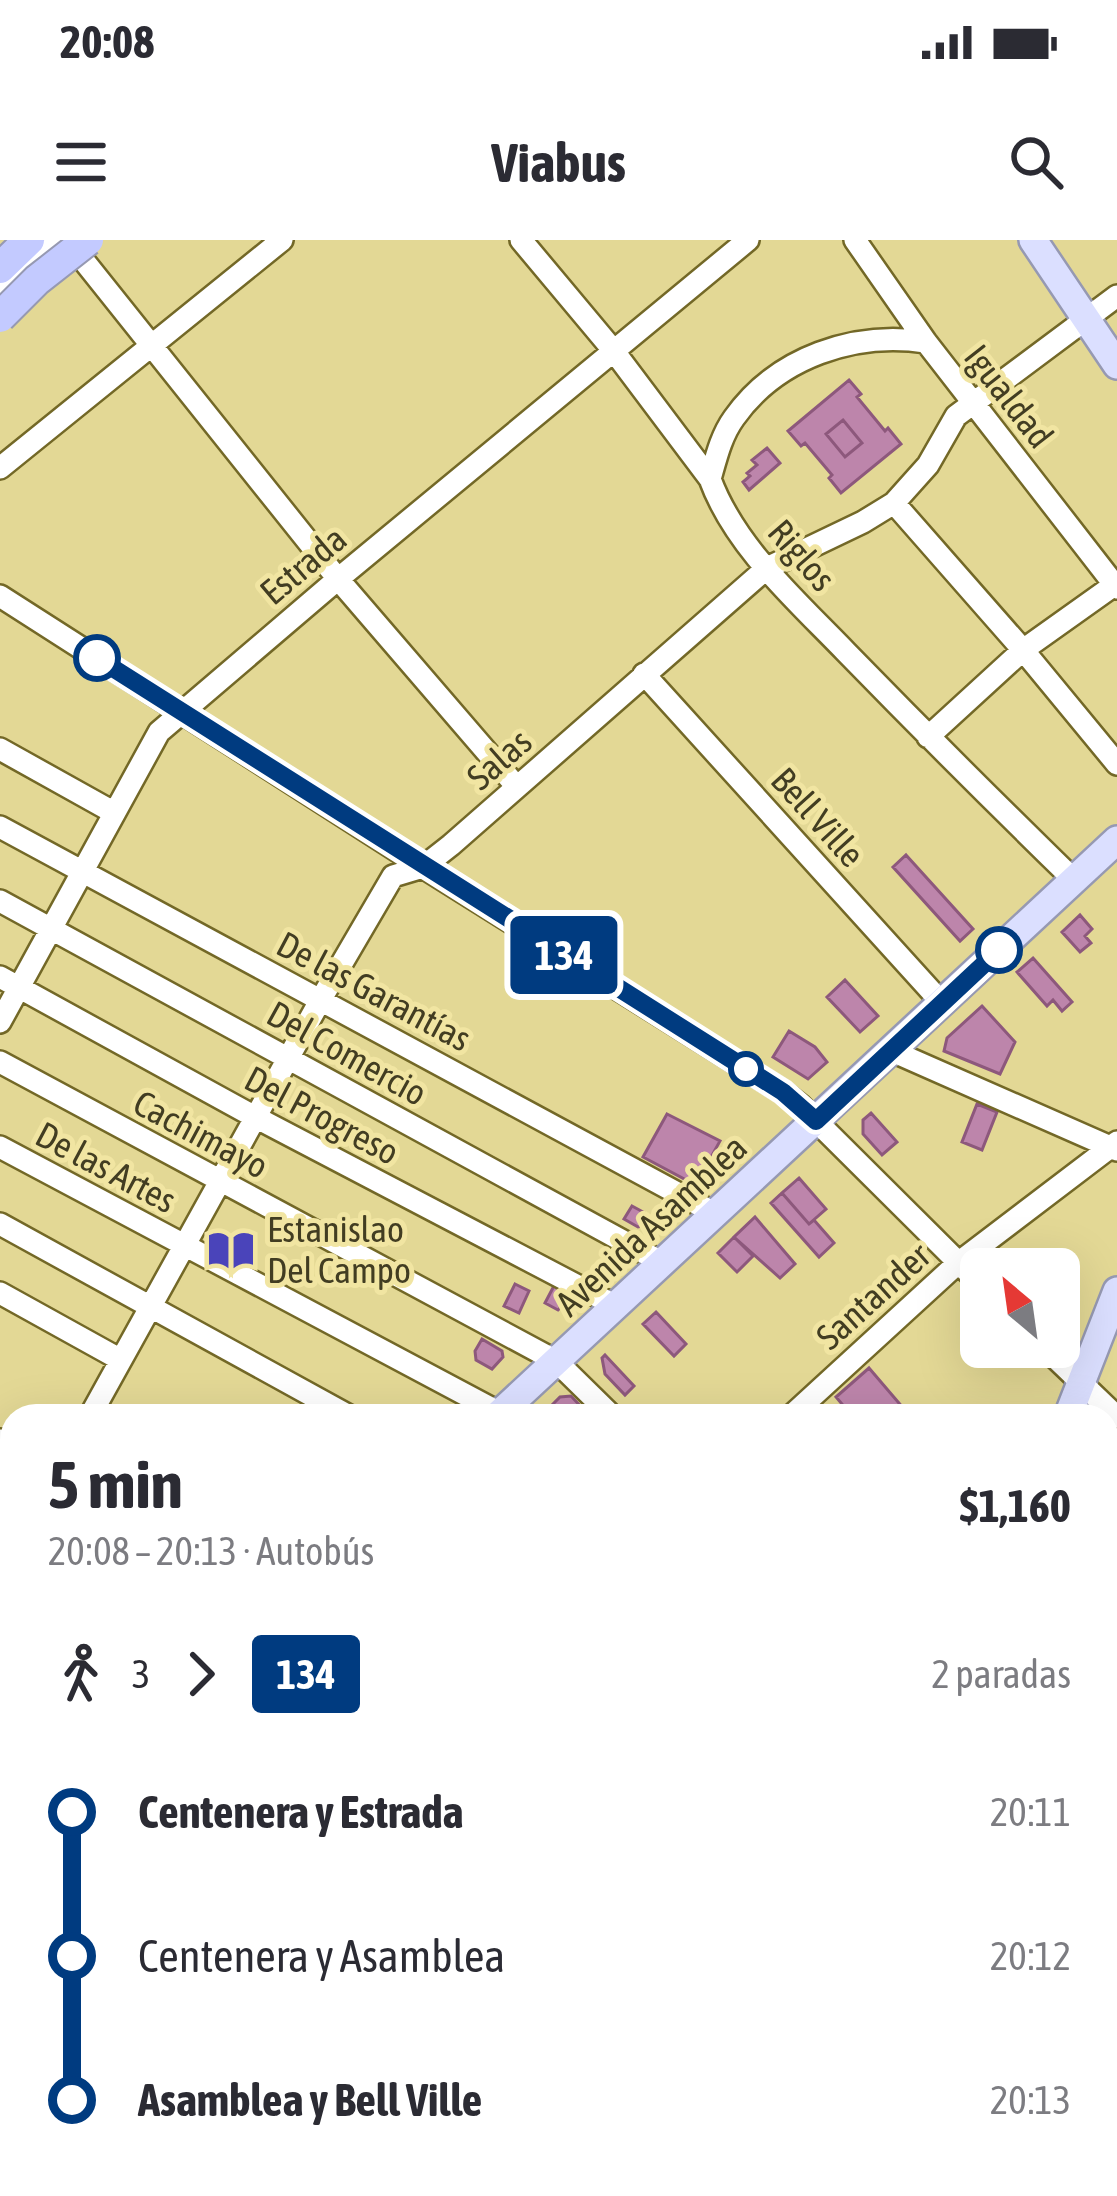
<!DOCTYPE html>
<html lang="es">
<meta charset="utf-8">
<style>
body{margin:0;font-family:"Asap Condensed",sans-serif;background:#f2f2f3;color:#2b2b33;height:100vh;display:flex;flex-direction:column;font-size:45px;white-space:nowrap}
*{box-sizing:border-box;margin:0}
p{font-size:39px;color:#7c7c81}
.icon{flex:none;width:66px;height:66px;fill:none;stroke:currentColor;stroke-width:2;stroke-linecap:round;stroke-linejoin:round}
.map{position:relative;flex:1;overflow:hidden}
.panel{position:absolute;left:0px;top:1164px;width:1119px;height:792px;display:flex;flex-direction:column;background:#fff;border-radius:36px 36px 0 0;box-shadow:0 12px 48px #0002}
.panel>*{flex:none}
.badge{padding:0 24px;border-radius:9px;font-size:42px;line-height:78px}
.needle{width:78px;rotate:331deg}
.fabs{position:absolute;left:960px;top:1008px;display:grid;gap:24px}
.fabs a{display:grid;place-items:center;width:120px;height:120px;border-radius:18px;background:#fff;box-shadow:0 12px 48px #0002;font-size:60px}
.map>.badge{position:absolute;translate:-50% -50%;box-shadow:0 0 0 6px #fff}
.legs{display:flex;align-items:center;gap:18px;height:132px;padding:0 48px;font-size:39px}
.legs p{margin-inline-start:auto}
.headline{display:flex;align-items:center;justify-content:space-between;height:204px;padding:0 48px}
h1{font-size:66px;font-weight:700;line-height:90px}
ul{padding:0 48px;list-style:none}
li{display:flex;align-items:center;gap:42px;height:144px;font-size:45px}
li i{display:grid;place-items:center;width:18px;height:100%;margin:0 15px;background:currentColor}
li i::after{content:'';width:30px;height:30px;margin:-15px;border:9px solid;border-radius:50%;background:#fff}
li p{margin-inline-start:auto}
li:first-child i{background:linear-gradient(#0000 50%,currentColor 0)}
li:last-child i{background:linear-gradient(currentColor 50%,#0000 0)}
.status{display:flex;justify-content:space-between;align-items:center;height:84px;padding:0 60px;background:#fff;direction:ltr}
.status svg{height:33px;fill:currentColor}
header{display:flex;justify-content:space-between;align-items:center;height:156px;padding:0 48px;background:#fff;font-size:54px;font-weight:700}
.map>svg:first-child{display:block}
</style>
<div class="status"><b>20:08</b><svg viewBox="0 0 49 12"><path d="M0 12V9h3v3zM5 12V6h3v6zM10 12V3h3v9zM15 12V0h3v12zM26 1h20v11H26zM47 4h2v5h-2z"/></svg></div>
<header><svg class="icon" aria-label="menu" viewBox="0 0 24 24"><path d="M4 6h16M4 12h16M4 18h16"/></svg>Viabus<svg class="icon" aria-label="search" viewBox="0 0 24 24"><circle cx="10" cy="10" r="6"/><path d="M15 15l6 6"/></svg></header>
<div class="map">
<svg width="1117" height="1956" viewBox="0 0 1117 1956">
<rect width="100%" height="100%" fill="#e3d895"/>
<path fill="#87d5ab" d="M0 1219 12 1226V1596L0 1607Z"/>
<path fill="#bd85ab" stroke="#8d587c" stroke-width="3" fill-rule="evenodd" d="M849 140 861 154 857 157 885 191 888 188 901 204 841 253 829 238 832 235 805 203 801 206 788 191ZM843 180 862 203 845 217 826 194Z
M843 180 862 203 845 217 826 194Z
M767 208 780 223 749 250 743 242 750 236 747 233 757 225 752 220Z
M906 615 973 689 960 701 893 627Z
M1080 675 1092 689 1085 696 1091 703 1080 712 1062 692Z
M1033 718 1072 762 1062 771 1053 760 1047 766 1017 732Z
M845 740 878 776 860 792 827 757Z
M982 766 1015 802 1000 834 944 811 947 798Z
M789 791 815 807 827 822 808 839 773 817Z
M977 864 997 872 982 910 962 902Z
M871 873 897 902 882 915 863 894V880Z
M667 874 720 901 699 939 690 942 643 917Z
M799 938 826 969 809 984 782 953Z
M782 953 809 984 814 980 834 1003 819 1017 771 963Z
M632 966 656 979 653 984 638 987 624 979Z
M755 977 795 1024 780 1038 734 997Z
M734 997 753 1016 737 1032 718 1013Z
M556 1042 568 1048 571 1057 558 1070 545 1063Z
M515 1044 529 1051 519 1073 504 1066Z
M656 1072 686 1104 674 1116 643 1084Z
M482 1099 502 1111 503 1117 492 1129 476 1120 475 1111Z
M605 1115 634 1146 625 1155 605 1134 602 1118Z
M869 1128 910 1176H852L836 1157Z
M571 1156 586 1172 582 1176H560L551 1166 560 1157Z
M0 1687 12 1701V1743L0 1729Z
M1117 1776V1849L1107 1860V1787Z
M543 1944H679L663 1956H539L535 1952Z
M797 1944H827L816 1956H792Z"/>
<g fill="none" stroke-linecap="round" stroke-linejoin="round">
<defs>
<path id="minor" d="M521 0 613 110 710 239C735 307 796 360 846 412 921 489 997 565 1074 640
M855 0 926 102 1117 348
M68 1 338 339 517 547
M0 54 60 0
M0 228 282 0
M710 239C716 218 721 196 734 178 777 117 855 91 926 102
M894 263 1023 410 1117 524
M0 356 423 627 783 852 800 865 981 1045
M644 434 942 763
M928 497 1023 410 1117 343
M0 509 113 572
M0 587 716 974
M0 661 663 1023
M0 737 255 877 616 1066
M0 782 159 492 338 339 748 0
M892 811 1117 910
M0 822 556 1121 612 1176
M0 907 500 1173
M0 984 349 1176
M0 1053 121 1120
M1044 1107 1117 1177
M90 1176 321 759 393 636 423 627 451 605 767 328 863 282 894 263 928 225 956 176 1117 56
M791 1176 958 1023 1117 902
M0 1200 12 1206
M1107 1283 1117 1275
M1107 1474 1117 1479
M1107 1644 1117 1634
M1107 1660 1117 1670
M0 1839 12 1854
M0 1906 12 1894
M88 1944 98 1956
M240 1944 252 1956
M410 1944 422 1956
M887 1944 899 1956
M379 1956 390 1944
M846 1956 856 1944"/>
<path id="major" d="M1033 0 1117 125
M497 1176 1117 600
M1068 1176 1117 1051
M0 1635 12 1624
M761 1956 766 1944"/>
<path id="highway" d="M0 28 29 0"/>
</defs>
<use href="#minor" stroke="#736827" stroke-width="26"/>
<use href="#major" stroke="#9699b2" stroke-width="32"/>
<use href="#highway" stroke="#9699b2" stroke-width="34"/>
<path stroke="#b1a871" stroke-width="3" stroke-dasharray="3 9" stroke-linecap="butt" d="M0 1275 12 1283
M0 1378 12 1377
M0 1412 12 1410
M0 1538 12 1527"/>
<use href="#minor" stroke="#fff" stroke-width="21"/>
<use href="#major" stroke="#dbdfff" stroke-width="27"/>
<use href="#highway" stroke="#c3caff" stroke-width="30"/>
<defs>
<path id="highway-bridge" d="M0 77 37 40 88 0"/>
</defs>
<use href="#highway-bridge" stroke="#9699b2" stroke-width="34" stroke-linecap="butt"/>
<use href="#highway-bridge" stroke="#c3caff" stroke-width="30"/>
</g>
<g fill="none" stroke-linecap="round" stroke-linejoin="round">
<defs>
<path id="line-1" d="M97 418 783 852 816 881 999 710"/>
</defs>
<use href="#line-1" stroke="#fff" stroke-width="27"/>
<use href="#line-1" stroke="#003b80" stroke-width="18"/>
</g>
<defs>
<symbol id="library-bare" viewBox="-9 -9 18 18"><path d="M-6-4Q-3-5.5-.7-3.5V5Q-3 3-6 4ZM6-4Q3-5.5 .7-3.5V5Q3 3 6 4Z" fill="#4a44ba" stroke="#f1e5a2" stroke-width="2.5" paint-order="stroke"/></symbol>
</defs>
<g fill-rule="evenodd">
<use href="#library-bare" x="198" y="977" width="66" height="66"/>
</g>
<g fill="#fff" stroke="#003b80" stroke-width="6">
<circle cx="97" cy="418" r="21"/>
<circle cx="999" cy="710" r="21"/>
<circle cx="746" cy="829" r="15"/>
</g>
<g text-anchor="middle" stroke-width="10" stroke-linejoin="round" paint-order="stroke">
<g font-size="36" fill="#423d22" stroke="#f1e5a2">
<text transform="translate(1009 156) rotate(52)" y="13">Igualdad</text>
<text transform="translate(802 315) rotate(49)" y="13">Riglos</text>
<text transform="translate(303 325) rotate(-40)" y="13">Estrada</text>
<text transform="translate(499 519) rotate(-41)" y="13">Salas</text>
<text transform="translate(818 577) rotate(48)" y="13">Bell Ville</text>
<text transform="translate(374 751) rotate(28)" y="13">De las Garantías</text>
<text transform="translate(347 813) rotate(29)" y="13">Del Comercio</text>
<text transform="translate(322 875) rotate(28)" y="13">Del Progreso</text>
<text transform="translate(201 894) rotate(28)" y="13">Cachimayo</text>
<text transform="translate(106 927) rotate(28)" y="13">De las Artes</text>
<text transform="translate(651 985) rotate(-43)" y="13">Avenida Asamblea</text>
<text transform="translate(873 1056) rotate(-42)" y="13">Santander</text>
</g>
<g font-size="36" fill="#423d22" stroke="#f1e5a2" text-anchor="start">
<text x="267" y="1002">Estanislao<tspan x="267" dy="41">Del Campo</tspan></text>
</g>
</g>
</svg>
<div class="fabs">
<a><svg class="needle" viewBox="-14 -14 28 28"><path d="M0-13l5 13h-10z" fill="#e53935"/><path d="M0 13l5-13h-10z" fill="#7c7c81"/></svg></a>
</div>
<b class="badge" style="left:564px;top:715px;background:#003b80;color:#fff">134</b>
<section class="panel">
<div class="headline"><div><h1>5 min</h1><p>20:08 – 20:13 · Autobús</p></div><b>$1,160</b></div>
<div class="legs"><svg class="icon" aria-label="walk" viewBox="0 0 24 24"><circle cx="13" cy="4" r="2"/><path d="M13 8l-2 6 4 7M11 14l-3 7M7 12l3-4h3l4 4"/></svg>3<svg class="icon" aria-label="forward" viewBox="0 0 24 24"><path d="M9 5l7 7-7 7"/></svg><b class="badge" style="background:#003b80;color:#fff">134</b><p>2 paradas</p></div>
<ul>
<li><i style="color:#003b80"></i><b>Centenera y Estrada</b><p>20:11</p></li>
<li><i style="color:#003b80"></i><span>Centenera y Asamblea</span><p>20:12</p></li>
<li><i style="color:#003b80"></i><b>Asamblea y Bell Ville</b><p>20:13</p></li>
</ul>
</section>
</div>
